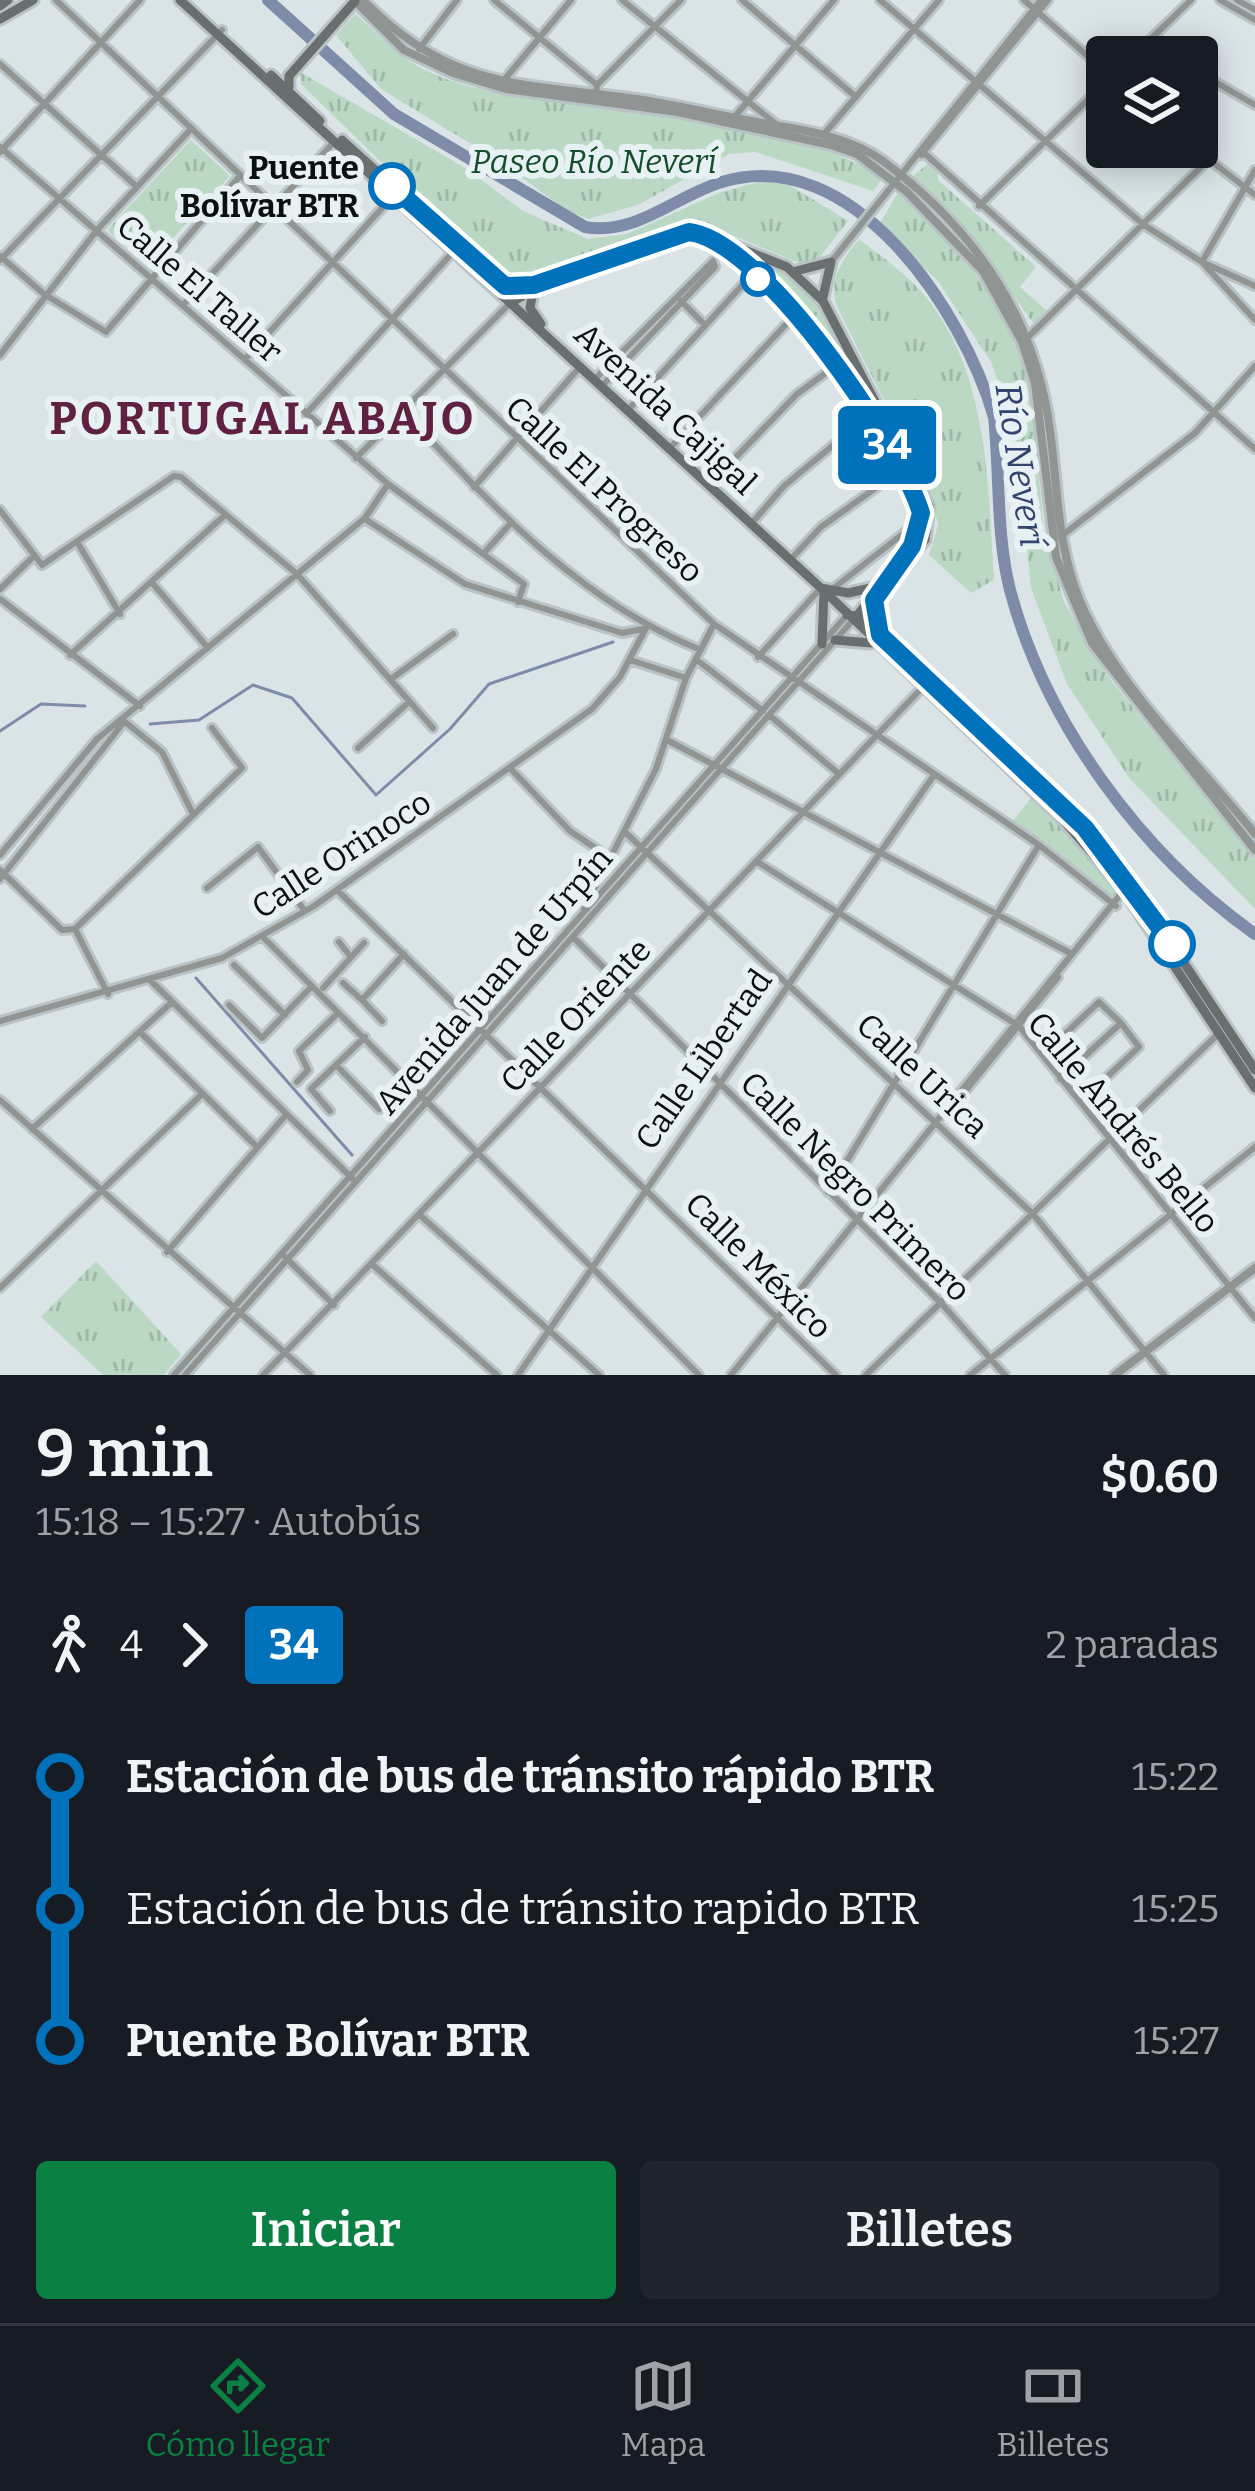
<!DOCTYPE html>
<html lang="es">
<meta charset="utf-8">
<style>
body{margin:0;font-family:Bitter,serif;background:#20242c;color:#f1f3f6;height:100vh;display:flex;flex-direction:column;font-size:45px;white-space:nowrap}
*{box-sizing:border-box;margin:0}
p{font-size:39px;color:#9ea1a6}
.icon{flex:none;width:66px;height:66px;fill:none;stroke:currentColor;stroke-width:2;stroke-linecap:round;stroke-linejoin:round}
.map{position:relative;height:1375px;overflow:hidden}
.sheet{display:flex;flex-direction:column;background:#171b24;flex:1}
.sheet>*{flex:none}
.badge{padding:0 24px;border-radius:9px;font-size:42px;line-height:78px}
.fabs{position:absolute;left:1086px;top:36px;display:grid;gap:24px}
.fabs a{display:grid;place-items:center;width:132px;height:132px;border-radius:12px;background:#171b24;box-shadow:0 6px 30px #0003;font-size:60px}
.map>.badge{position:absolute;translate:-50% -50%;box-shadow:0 0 0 6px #fff}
.legs{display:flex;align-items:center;gap:18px;height:132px;padding:0 36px;font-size:39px}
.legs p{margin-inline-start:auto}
.summary{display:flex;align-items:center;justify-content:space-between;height:204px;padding:0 36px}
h1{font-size:66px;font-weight:600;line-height:90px}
.cta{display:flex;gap:24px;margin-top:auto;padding:24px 36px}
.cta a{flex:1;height:138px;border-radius:12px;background:#0b8043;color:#fff;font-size:48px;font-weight:600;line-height:138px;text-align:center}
.cta a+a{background:#20242c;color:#f1f3f6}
ul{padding:0 36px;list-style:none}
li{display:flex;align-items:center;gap:42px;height:132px;font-size:45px}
li i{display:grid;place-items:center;width:18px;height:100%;margin:0 15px;background:currentColor}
li i::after{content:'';width:30px;height:30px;margin:-15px;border:9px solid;border-radius:50%;background:#171b24}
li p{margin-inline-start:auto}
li:first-child i{background:linear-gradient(#0000 50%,currentColor 0)}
li:last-child i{background:linear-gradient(currentColor 50%,#0000 0)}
.tab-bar{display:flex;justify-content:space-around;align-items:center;height:168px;border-top:3px solid #363941;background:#171b24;font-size:33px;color:#9ea1a6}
.tab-bar a{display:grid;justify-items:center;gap:6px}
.tab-bar .on{color:#0b8043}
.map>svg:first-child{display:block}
</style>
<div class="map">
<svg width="1255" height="1375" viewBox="0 0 1255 1375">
<defs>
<pattern id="grass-tufts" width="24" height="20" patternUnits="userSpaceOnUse" patternTransform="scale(3)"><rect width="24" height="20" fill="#bbd8c4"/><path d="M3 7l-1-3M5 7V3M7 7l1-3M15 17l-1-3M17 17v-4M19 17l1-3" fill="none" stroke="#a0b8a7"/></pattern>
</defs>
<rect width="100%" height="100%" fill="#dae4e6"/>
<path fill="url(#grass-tufts)" d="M355 14C373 28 391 50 411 62 462 94 532 98 589 104 671 113 816 132 883 178L873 191 755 152 729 154 638 205 588 219 564 209 507 166 381 89 336 35Z
M300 72 467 169 523 211 588 239 627 234 721 192 763 181 791 186 848 221 816 262 804 265 702 223 515 281 502 275 426 197 421 201 301 84Z
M191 140 230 176 147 266 107 230Z
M930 162 938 169V180L1036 267 1020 287 1048 312 1034 324 983 254 915 183 912 177Z
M898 192 966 259 1002 314 1021 353 1031 393 1044 531 1064 602 1110 679 1255 858V909L1130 779 1067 684 1031 588 1016 433 991 362 938 281 878 227Z
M859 239C882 257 911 277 929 301 989 378 988 487 994 580L971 593 929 555 938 525 931 493 837 307C828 278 842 261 859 239Z
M735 250C818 285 816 294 856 372Z
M1033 796 1119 890 1113 897 1012 822Z
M96 1261 181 1354 164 1375H103L41 1317Z"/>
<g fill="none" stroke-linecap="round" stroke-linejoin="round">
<path stroke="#7f8ca9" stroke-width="3" d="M150 724 199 720 253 685 292 698 376 795 450 729 489 684 613 642
M0 731 41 704 85 706
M196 978 352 1155"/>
<path stroke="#7f8ca9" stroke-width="12" d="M268 0 394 114 585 227C636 236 675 196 722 182 853 142 963 311 994 417 1000 473 996 535 1010 590 1046 725 1142 854 1255 934"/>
<defs>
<path id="minor" d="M56 0 714 624 1039 845 1116 906
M494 0 597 85
M622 0 776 124
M742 0 856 97
M880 0 1144 225 1202 262 1255 320
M1024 0 1107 73
M1220 0 1255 20
M1237 0 1255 10
M419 49 457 0
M1132 57 1191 0
M0 64 136 186
M1198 72 1255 105
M504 80 571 0
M596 94 597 85 681 0
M731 121 834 0
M824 134 939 0
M0 147 388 484 524 584 518 602
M1193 147 1255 195
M0 152 140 0
M923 152 1255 449
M921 155 1048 0
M1255 170 1202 262 1255 286
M979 206 1107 81
M0 256 44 294 106 332 240 176
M0 260 222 30
M831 262 1041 0
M681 301 704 324
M183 305 334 142
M1025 340 1208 160
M0 355 97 230 191 129
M245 359 393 196
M595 379 713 261 715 267 602 386
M401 409C491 504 578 601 701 650
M628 410 746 281
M306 414 453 252
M670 448 792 318
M356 458 510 303
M710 484 797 394 838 364
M474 487 579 368
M0 510 42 565 174 476 181 477 297 574 433 728
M365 519 465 584 622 633 643 629
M751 524 784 486 867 417
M1060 537 1195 433 1255 366
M79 545 120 614
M484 553 510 524
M790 560 821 527 901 470
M154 585 208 648
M0 589 32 558
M830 591 918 522
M0 599 140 706
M70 655 225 515
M758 657 820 589
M630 660 686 678
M697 660 763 711
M391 679 453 634
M769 715 839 774
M124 721 162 752 193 814
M667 740 1072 954
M358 748 409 702
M510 768 570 831 613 860
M626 833 1033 1214 1164 1375
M0 855 97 739 365 518 388 484
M756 861 1019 1026 1255 1318
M0 870 62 930 75 929 242 768 212 728
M0 879 124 722
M207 888 258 847 305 911
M337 890 836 1375
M584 909 656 769 686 678 714 624
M75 929 108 994
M262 936 699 1375
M574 938 941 1303 1005 1375
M339 942 351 957
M234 965 285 1015
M151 981 354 1180
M343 983 362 1000
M323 988 364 943
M229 1005 262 1038 312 986
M0 1021 222 958 314 906 592 709 620 677 646 628
M382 1021 362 1000 404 954
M140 1032 257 1147
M1052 1046 1099 1002 1121 1023 1060 1079
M336 1065 379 1109
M297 1082 308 1070 299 1051 338 1013
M1089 1094 1139 1047 1121 1023
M0 1100 310 1375
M953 1106 1058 977
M330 1111 311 1089 365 1037
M32 1129 171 1003
M828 1192 1039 845
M422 1217 599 1375
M167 1252 285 1116
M285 1257 334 1305
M374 1266 497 1375
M0 1288 202 1094
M174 1375 847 615
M185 1375 852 621
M263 1375C485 1148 702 917 922 688
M518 1375 934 775
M731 1375 1124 890
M866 1375 1219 1033
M970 1375 1255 1147"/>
<path id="tertiary" d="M363 0C450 90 521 83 637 99 679 105 720 116 762 123 803 130 848 136 883 161 974 229 1036 318 1050 431 1058 489 1057 546 1080 601 1117 688 1196 760 1255 834
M355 1 404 50 453 73 506 89 678 112 831 145 857 154 907 192 983 271 1022 342 1035 383 1056 557 1092 643 1255 850
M1115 1375 1255 1268"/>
<path id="secondary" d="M180 0 821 588 1058 814 1124 890 1255 1088
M0 6 8 0
M0 19 33 0
M271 75 320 121
M289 87V76L355 1
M342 140 499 282 533 286
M722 245 838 364 918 501 920 528 912 546 856 617
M796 271 831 262
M533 291 530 308 541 324
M823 297 831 262
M510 303 561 274 684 233 710 236 787 267 823 301 929 506 925 540 901 565
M821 588 848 593 880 586
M875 597 873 618 879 633
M847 615 857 616 1099 845 1131 883 1255 1070
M835 640 871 643
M822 644 824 592"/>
</defs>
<use href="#minor" stroke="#b9c2c4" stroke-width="12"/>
<use href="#tertiary" stroke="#b9c2c4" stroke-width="14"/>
<use href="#secondary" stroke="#b9c2c4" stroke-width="15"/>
<use href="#minor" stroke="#909493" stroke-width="6"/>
<use href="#tertiary" stroke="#909493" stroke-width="8"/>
<use href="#secondary" stroke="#696f6e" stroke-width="9"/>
</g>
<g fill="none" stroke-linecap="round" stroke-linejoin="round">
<defs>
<path id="line-1" d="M392 186 505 286 534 285 689 232C763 241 900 444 921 513L912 546 874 600 880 635 1085 828 1172 944"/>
</defs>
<use href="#line-1" stroke="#fff" stroke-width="27"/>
<use href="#line-1" stroke="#0072bc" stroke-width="18"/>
</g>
<g fill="#fff" stroke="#0072bc" stroke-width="6">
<circle cx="392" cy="186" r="21"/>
<circle cx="758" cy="279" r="15"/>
<circle cx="1172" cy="944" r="21"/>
</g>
<g text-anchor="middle" stroke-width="12" stroke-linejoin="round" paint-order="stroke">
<g font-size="33" font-style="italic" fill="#164c2e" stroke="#e7f1f3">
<text x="594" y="173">Paseo Río Neverí</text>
</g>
<g font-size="33" font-weight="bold" fill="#0d1011" stroke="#e7f1f3" text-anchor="end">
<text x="359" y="179">Puente<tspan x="359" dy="38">Bolívar BTR</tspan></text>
</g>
<g font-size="33" fill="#0d1011" stroke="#e7f1f3">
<text transform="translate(200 288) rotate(41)" y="12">Calle El Taller</text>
<text transform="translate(666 408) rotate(43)" y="12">Avenida Cajigal</text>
<text transform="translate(605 489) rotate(43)" y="12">Calle El Progreso</text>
<text transform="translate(341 854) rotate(-33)" y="12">Calle Orinoco</text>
<text transform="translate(493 980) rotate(-49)" y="12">Avenida Juan de Urpín</text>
<text transform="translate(575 1015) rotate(-46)" y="12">Calle Oriente</text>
<text transform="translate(703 1059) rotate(-55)" y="12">Calle Libertad</text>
<text transform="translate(923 1075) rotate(43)" y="12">Calle Urica</text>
<text transform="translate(1124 1122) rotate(50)" y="12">Calle Andrés Bello</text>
<text transform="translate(856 1186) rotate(45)" y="12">Calle Negro Primero</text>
<text transform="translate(759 1265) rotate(45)" y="12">Calle México</text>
</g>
<g font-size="36" font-style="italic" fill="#33446f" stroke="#e7f1f3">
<text transform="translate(1021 465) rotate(81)" y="13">Río Neverí</text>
</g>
<g font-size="45" font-weight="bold" letter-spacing="3" fill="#5f2041" stroke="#e7f1f3">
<text x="263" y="434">PORTUGAL ABAJO</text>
</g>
</g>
</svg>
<div class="fabs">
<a><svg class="icon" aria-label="layers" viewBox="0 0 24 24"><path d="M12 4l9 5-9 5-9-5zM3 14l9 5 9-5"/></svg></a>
</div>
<b class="badge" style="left:887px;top:445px;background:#0072bc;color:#fff">34</b>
</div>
<section class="sheet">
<div class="summary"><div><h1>9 min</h1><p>15:18 – 15:27 · Autobús</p></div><b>$0.60</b></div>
<div class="legs"><svg class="icon" aria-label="walk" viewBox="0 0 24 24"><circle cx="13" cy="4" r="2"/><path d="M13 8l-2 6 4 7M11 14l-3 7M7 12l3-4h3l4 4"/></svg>4<svg class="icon" aria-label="forward" viewBox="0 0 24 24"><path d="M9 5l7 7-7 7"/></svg><b class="badge" style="background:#0072bc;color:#fff">34</b><p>2 paradas</p></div>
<ul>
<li><i style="color:#0072bc"></i><b>Estación de bus de tránsito rápido BTR</b><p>15:22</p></li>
<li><i style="color:#0072bc"></i><span>Estación de bus de tránsito rapido BTR</span><p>15:25</p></li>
<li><i style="color:#0072bc"></i><b>Puente Bolívar BTR</b><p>15:27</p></li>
</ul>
<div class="cta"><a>Iniciar</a><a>Billetes</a></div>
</section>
<nav class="tab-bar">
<a class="on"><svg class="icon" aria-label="directions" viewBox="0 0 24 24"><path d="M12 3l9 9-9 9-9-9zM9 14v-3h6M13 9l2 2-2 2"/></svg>Cómo llegar</a>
<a><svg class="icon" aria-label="map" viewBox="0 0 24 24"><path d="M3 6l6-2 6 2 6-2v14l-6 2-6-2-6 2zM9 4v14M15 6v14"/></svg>Mapa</a>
<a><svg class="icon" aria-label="tickets" viewBox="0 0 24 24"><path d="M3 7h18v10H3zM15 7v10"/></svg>Billetes</a>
</nav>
